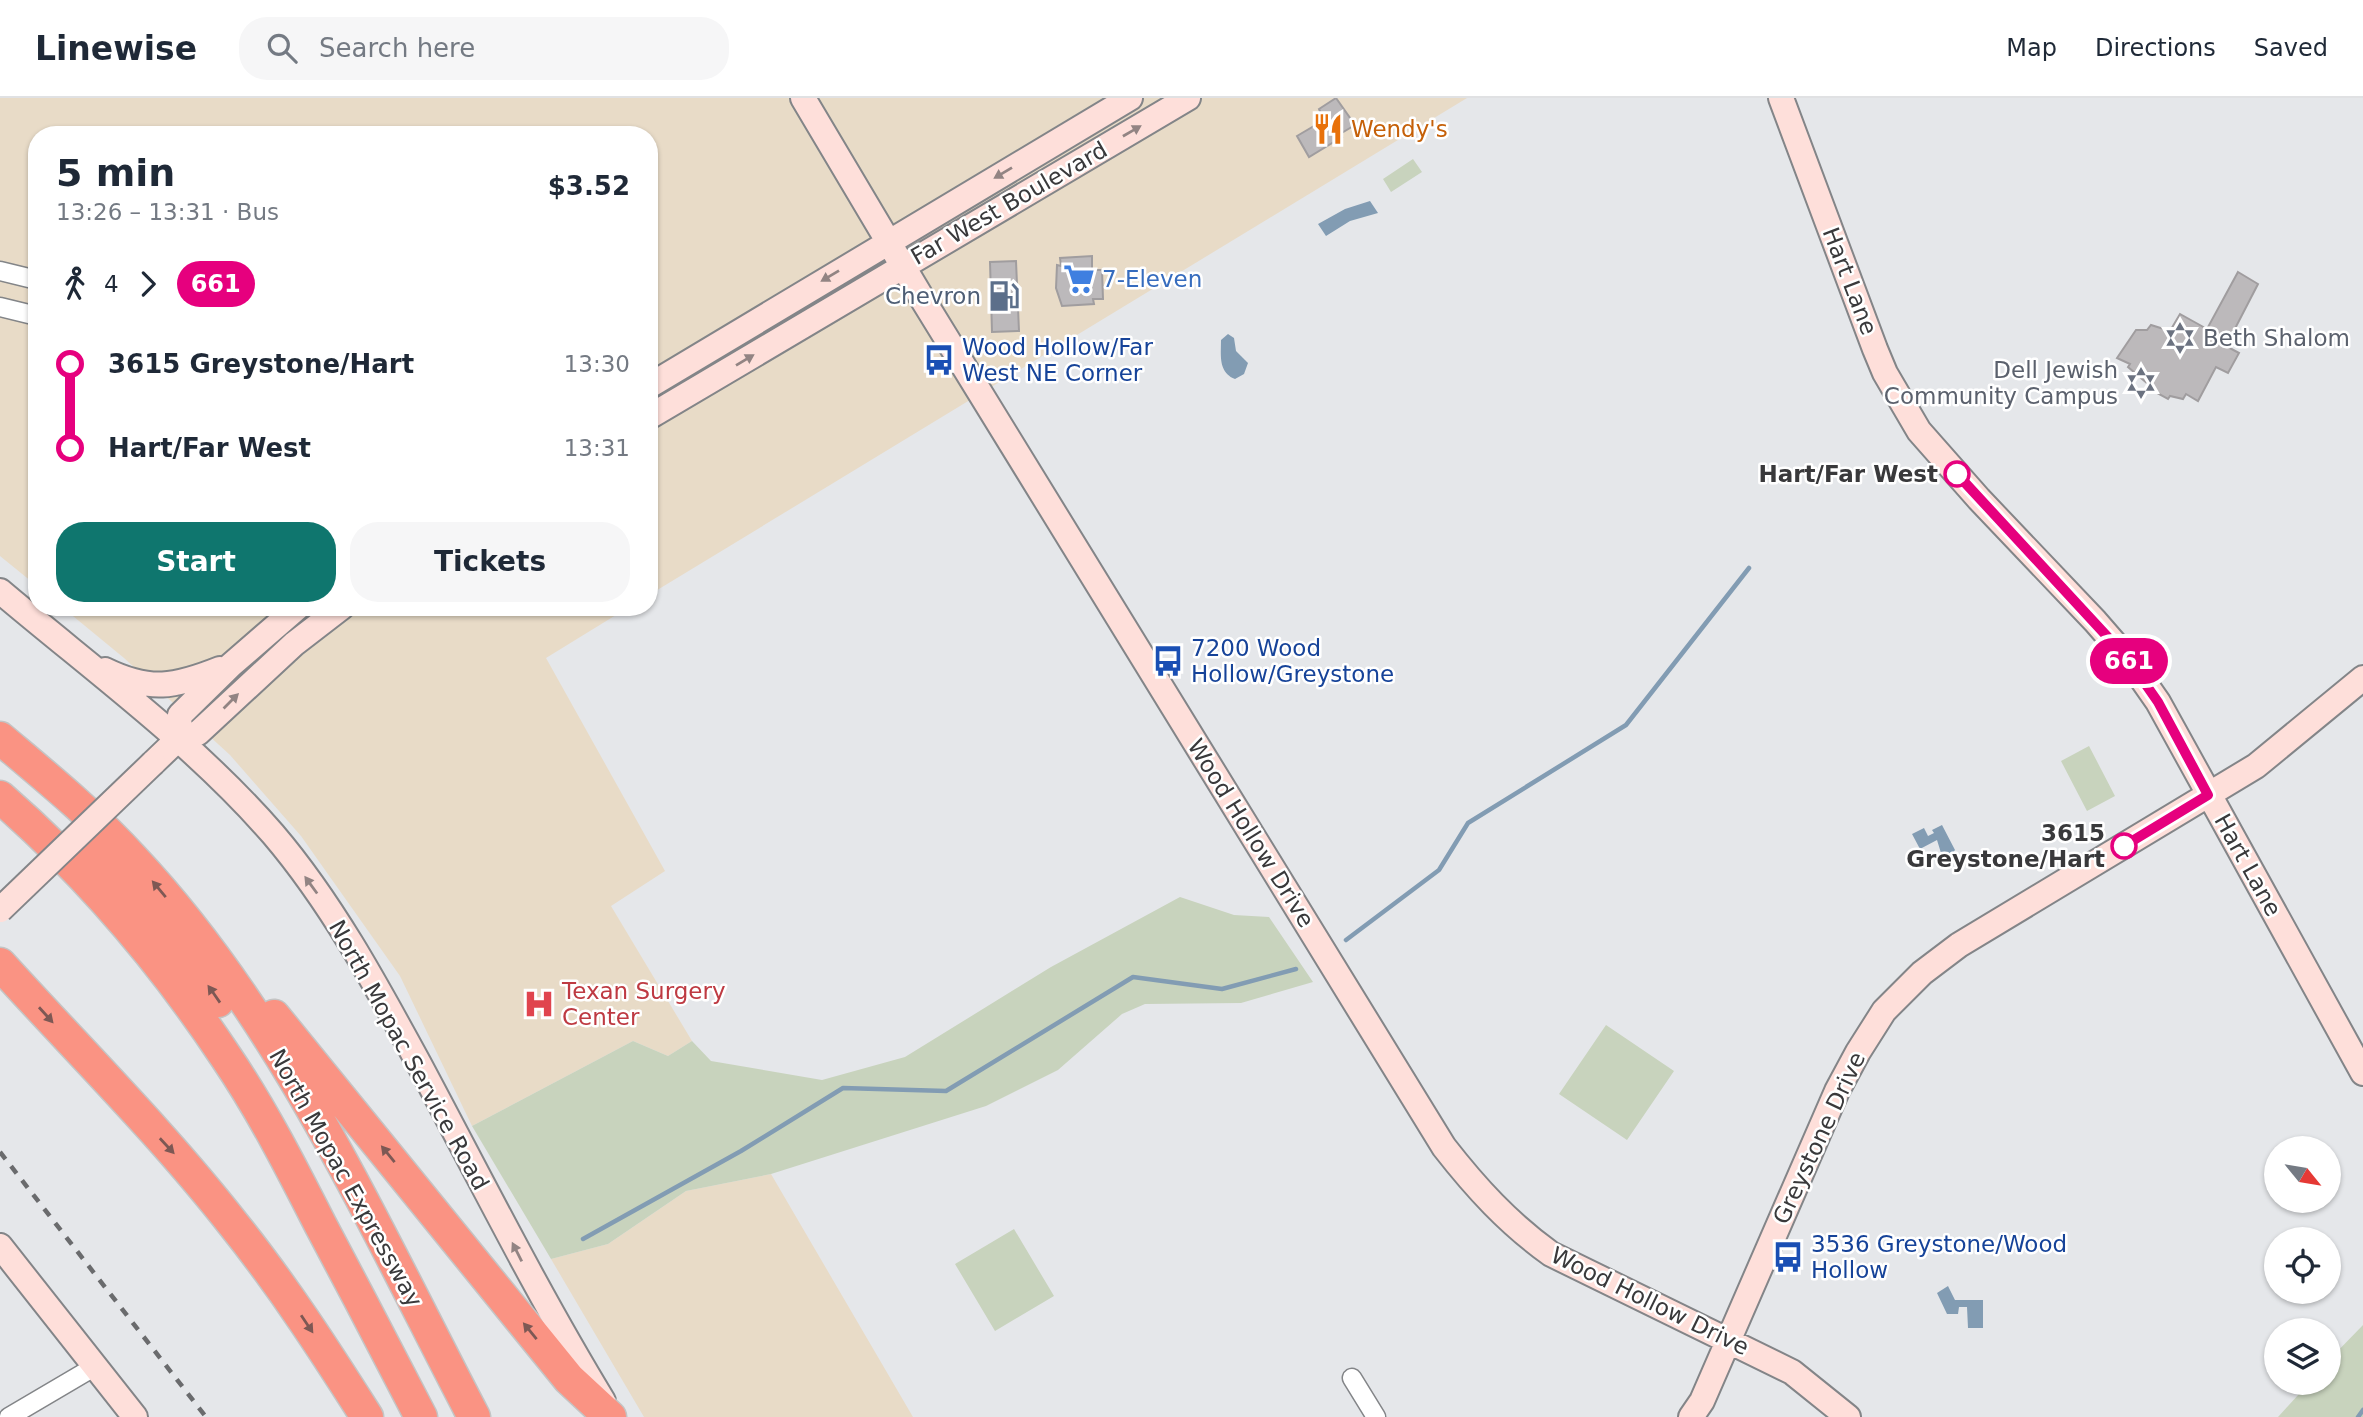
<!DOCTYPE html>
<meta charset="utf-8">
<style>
body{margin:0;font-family:"DejaVu Sans",sans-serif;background:#f6f6f7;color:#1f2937;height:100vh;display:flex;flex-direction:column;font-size:26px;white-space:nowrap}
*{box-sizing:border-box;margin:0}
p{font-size:23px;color:#747a83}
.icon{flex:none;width:38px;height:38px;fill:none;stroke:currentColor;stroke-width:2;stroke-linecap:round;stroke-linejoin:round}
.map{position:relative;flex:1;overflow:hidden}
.drawer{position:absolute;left:28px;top:28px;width:630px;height:490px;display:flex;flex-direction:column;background:#fff;border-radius:28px;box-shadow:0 2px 5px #0004}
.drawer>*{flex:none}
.badge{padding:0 14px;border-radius:23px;font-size:24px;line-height:46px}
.needle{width:46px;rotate:120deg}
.tools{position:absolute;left:2264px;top:1038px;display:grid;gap:14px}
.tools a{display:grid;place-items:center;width:77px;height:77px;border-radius:50%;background:#fff;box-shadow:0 2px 5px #0004;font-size:35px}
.map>.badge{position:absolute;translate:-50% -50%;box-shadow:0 0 0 4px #fff}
.legs{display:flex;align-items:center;gap:10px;height:77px;padding:0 28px;font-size:23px}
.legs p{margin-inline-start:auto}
.head{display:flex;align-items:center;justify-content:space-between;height:119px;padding:0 28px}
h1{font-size:38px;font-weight:700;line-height:52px}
.primary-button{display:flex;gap:14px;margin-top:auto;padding:14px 28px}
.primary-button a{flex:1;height:80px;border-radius:28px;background:#0f766e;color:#fff;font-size:28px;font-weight:700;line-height:80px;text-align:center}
.primary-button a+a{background:#f6f6f7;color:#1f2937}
ul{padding:0 28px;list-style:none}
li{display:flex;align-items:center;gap:24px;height:84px;font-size:26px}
li i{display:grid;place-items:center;width:10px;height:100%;margin:0 9px;background:currentColor}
li i::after{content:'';width:18px;height:18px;margin:-9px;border:5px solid;border-radius:50%;background:#fff}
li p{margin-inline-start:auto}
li:first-child i{background:linear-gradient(#0000 50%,currentColor 0)}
li:last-child i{background:linear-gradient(currentColor 50%,#0000 0)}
header{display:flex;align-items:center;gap:42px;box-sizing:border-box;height:98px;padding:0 35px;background:#fff;border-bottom:2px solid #e0e1e3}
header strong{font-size:33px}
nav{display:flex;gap:38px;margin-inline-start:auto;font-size:24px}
.search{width:490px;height:63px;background:#f6f6f7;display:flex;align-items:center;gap:18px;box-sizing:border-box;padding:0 24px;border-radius:28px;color:#747a83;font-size:26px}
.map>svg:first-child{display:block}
</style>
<header>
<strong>Linewise</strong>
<div class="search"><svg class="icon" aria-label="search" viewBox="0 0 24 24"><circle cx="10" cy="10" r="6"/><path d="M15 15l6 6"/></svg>Search here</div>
<nav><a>Map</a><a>Directions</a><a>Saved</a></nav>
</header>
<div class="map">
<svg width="2363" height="1319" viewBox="0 0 2363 1319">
<rect width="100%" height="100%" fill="#e5e7ea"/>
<path fill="#e8dbc7" d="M0 0H1467L649 497V37H37V488L0 458Z
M62 509H629L546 560 665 773 611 808 692 943 668 958 633 943 472 1028 400 878 301 738 230 657 124 560Z
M771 1076 913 1319H644L551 1161 608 1146 686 1093Z"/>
<path fill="#c8d3bd" d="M1413 61 1422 74 1391 94 1383 81Z
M2089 648 2115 698 2087 713 2061 663Z
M1180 799 1234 817 1269 819 1313 884 1241 905 1145 906 1122 916 1058 972 986 1008 771 1076 686 1093 608 1146 551 1161 472 1028 633 943 668 958 692 943 711 963 822 982 905 959 1051 869Z
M1606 927 1674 973 1627 1042 1559 996Z
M1014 1131 1054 1198 995 1233 955 1166Z
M2363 1227V1319H2278L2309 1285 2329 1284V1262Z"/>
<path fill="#829cb3" d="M1370 103 1378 115 1350 123 1326 138 1318 126 1345 111Z
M1228 236 1234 240 1236 253 1248 265 1244 276 1235 281C1218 274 1221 257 1221 242Z
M1942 727 1955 752 1948 761 1941 755 1937 742 1920 751 1912 736 1924 730 1928 738 1934 735 1932 732Z
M1948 1188 1955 1202H1983V1230H1968L1967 1209H1959L1958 1216H1947L1937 1195Z"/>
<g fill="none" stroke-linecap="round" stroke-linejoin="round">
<path stroke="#829cb3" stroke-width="4.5" d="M1346 842 1439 772 1468 725 1626 627 1749 470
M583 1141 741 1053 843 990 946 993 1133 879 1222 891 1296 871
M2358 1319 2363 1312"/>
</g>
<path fill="#bcb9bb" stroke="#a09d9f" stroke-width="2" d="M1336 0 1355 27 1340 36 1342 39 1309 59 1297 38 1324 22 1319 11Z
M1092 158V172H1102L1103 201H1093L1094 206 1062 208 1056 190 1057 167 1061 168 1060 160Z
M1016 163 1019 233 992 234 990 164Z
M2238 174 2258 186 2226 248 2239 255 2228 275 2216 269 2198 303 2186 296 2183 301 2170 298 2168 301 2146 289 2148 286 2128 269 2130 266 2117 260 2136 232H2147L2151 227 2170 233 2180 216 2207 231Z"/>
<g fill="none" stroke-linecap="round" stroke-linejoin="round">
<defs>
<path id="street" d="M0 173 37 182
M0 209 37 218
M1352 1280 1376 1319
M9 1319 94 1269"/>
<path id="secondary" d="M803 0 923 202 1444 1049C1476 1090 1508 1125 1551 1156L1792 1274 1848 1319
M1781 0 1875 251 1885 275 1919 333 1979 401 2095 523 2128 561 2158 604 2363 975
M649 288 1130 0
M649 319 1188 0
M0 493C92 571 193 644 273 736 331 804 375 885 418 964 479 1078 536 1193 603 1303
M105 572C150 594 175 589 220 571
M177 642 180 617 231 567 298 509
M153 665 177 642 198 635 294 546 342 509
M0 1148 135 1319
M1691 1319 1702 1303 1837 993 1858 954 1884 913 1922 875 1959 847 2256 668 2363 580"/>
<path id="highway" d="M0 640C45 678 93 717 133 761 281 918 375 1130 474 1319
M0 699C86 774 163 864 226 959 262 1012 291 1069 320 1126 354 1190 388 1255 421 1319
M81 739 152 817 218 903
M0 866C78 952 162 1035 234 1127 283 1188 325 1253 367 1319
M274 918 569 1281 610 1319"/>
</defs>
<use href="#street" stroke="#838588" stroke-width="21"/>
<use href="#secondary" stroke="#838588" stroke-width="28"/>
<use href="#highway" stroke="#c4c4c4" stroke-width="35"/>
<use href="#street" stroke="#fff" stroke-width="18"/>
<use href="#secondary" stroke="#fedfda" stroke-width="24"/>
<use href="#highway" stroke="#fa9383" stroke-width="32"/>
<path stroke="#6a6b6d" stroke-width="4.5" stroke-dasharray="9 9" stroke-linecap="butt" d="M0 1054 206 1319"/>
<defs>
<path id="secondary-bridge" d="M0 812 153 665"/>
</defs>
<use href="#secondary-bridge" stroke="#838588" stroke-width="28" stroke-linecap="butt"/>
<use href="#secondary-bridge" stroke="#fedfda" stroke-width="24"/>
</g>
<defs><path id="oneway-solid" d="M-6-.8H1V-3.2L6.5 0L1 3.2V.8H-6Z" transform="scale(1.75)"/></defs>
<g fill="#928483">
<use href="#oneway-solid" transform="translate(1132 33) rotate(-30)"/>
<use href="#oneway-solid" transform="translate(1003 75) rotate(149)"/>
<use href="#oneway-solid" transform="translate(830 178) rotate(149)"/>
<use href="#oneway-solid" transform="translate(745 262) rotate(-31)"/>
<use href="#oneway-solid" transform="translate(231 603) rotate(-45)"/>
<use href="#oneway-solid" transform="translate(311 787) rotate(-126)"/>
<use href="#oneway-solid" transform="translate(517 1154) rotate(-117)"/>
</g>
<g fill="#7d5854">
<use href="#oneway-solid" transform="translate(159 791) rotate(-130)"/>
<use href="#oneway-solid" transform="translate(214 896) rotate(-125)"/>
<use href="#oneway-solid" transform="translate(46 917) rotate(48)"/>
<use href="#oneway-solid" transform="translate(167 1048) rotate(47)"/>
<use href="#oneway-solid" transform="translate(388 1056) rotate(-129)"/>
<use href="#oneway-solid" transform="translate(307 1226) rotate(56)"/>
<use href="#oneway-solid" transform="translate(530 1233) rotate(-129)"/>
</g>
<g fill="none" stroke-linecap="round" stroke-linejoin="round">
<defs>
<path id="line-1" d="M1957 376 2128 561 2158 604 2208 697 2124 748"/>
</defs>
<use href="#line-1" stroke="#fff" stroke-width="16"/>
<use href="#line-1" stroke="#e6007e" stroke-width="10"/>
</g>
<defs>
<symbol id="restaurant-bare" viewBox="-9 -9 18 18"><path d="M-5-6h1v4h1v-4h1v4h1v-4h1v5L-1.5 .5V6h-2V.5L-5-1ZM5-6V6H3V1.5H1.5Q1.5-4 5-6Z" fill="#e8710a" stroke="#fff" stroke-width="2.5" paint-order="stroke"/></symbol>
<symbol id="supermarket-bare" viewBox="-9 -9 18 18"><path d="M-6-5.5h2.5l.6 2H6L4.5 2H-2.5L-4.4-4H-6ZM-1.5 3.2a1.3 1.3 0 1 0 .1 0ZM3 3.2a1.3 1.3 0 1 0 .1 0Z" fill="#3f7fe0" stroke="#fff" stroke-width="2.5" paint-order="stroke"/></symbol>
<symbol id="fuel-bare" viewBox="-9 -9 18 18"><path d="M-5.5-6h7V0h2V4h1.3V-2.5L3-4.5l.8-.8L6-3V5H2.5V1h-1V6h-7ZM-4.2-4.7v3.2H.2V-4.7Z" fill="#5c6f8a" stroke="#fff" stroke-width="2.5" paint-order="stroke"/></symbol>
<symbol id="synagogue-bare" viewBox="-9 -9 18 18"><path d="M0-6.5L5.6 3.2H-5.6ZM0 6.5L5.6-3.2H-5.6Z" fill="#6b7280" stroke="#fff" stroke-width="2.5" paint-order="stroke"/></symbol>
<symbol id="bus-bare" viewBox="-9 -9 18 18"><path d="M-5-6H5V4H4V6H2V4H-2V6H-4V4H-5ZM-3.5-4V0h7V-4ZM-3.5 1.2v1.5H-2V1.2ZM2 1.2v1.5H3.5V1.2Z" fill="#1a4fb4" stroke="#fff" stroke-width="2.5" paint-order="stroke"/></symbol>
<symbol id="hospital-bare" viewBox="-9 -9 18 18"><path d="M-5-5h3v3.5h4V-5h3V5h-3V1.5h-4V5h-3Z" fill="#e0444e" stroke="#fff" stroke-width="2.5" paint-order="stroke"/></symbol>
</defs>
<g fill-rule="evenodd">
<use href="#restaurant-bare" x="1306" y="9" width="44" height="44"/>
<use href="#supermarket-bare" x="1057" y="159" width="44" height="44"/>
<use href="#fuel-bare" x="982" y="176" width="44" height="44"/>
<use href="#synagogue-bare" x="2158" y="218" width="44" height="44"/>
<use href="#bus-bare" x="917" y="240" width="44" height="44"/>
<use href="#synagogue-bare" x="2119" y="263" width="44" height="44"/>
<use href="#bus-bare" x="1146" y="541" width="44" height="44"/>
<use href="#hospital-bare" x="517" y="884" width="44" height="44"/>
<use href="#bus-bare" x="1766" y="1137" width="44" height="44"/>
</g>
<g fill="#fff" stroke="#e6007e" stroke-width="3.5">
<circle cx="1957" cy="376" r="12"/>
<circle cx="2124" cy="748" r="12"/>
</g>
<g text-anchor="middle" stroke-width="5" stroke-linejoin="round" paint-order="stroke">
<g font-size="23" fill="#c56008" stroke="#fff" text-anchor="start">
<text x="1351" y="39">Wendy's</text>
</g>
<g font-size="23" fill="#39393b" stroke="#fff">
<text transform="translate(1009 105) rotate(-30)" y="8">Far West Boulevard</text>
<text transform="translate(1850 183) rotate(69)" y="8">Hart Lane</text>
<text transform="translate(1251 735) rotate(58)" y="8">Wood Hollow Drive</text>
<text transform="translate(2248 767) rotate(61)" y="8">Hart Lane</text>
<text transform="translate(409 957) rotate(61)" y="8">North Mopac Service Road</text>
<text transform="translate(1819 1040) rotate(-65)" y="8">Greystone Drive</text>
<text transform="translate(346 1080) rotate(61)" y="8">North Mopac Expressway</text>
<text transform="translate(1650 1203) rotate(26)" y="8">Wood Hollow Drive</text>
</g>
<g font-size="23" fill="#366cbe" stroke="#fff" text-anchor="start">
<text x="1102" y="189">7-Eleven</text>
</g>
<g font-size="23" fill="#4e5e75" stroke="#fff" text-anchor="end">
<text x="981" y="206">Chevron</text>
</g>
<g font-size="23" fill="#5b616d" stroke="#fff" text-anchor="start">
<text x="2203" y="248">Beth Shalom</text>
<text x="2118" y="280" text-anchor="end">Dell Jewish<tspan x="2118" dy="26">Community Campus</tspan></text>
</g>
<g font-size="23" fill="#164399" stroke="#fff" text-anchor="start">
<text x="962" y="257">Wood Hollow/Far<tspan x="962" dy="26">West NE Corner</tspan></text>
<text x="1191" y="558">7200 Wood<tspan x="1191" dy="26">Hollow/Greystone</tspan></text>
<text x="1811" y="1154">3536 Greystone/Wood<tspan x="1811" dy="26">Hollow</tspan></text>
</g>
<g font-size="23" font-weight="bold" fill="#39393b" stroke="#fff" text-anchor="end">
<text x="1938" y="384">Hart/Far West</text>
<text x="2105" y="743">3615<tspan x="2105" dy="26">Greystone/Hart</tspan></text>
</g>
<g font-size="23" fill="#be3a42" stroke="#fff" text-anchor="start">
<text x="562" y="901">Texan Surgery<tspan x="562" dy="26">Center</tspan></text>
</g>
</g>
</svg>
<div class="tools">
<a><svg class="needle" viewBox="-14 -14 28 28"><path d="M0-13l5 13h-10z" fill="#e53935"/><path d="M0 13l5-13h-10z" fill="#747a83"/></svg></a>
<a><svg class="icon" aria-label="locate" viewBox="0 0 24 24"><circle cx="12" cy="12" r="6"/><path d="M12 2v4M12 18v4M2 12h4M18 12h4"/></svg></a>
<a><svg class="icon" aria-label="layers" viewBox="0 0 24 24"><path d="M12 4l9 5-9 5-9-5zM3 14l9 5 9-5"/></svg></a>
</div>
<b class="badge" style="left:2129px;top:563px;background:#e6007e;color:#fff">661</b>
<section class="drawer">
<div class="head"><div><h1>5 min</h1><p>13:26 – 13:31 · Bus</p></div><b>$3.52</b></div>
<div class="legs"><svg class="icon" aria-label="walk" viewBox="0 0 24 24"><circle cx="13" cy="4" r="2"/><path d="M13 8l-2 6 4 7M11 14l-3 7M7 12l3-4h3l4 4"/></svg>4<svg class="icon" aria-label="forward" viewBox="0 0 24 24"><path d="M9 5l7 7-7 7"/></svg><b class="badge" style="background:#e6007e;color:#fff">661</b></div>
<ul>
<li><i style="color:#e6007e"></i><b>3615 Greystone/Hart</b><p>13:30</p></li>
<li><i style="color:#e6007e"></i><b>Hart/Far West</b><p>13:31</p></li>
</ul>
<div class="primary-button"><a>Start</a><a>Tickets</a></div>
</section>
</div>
